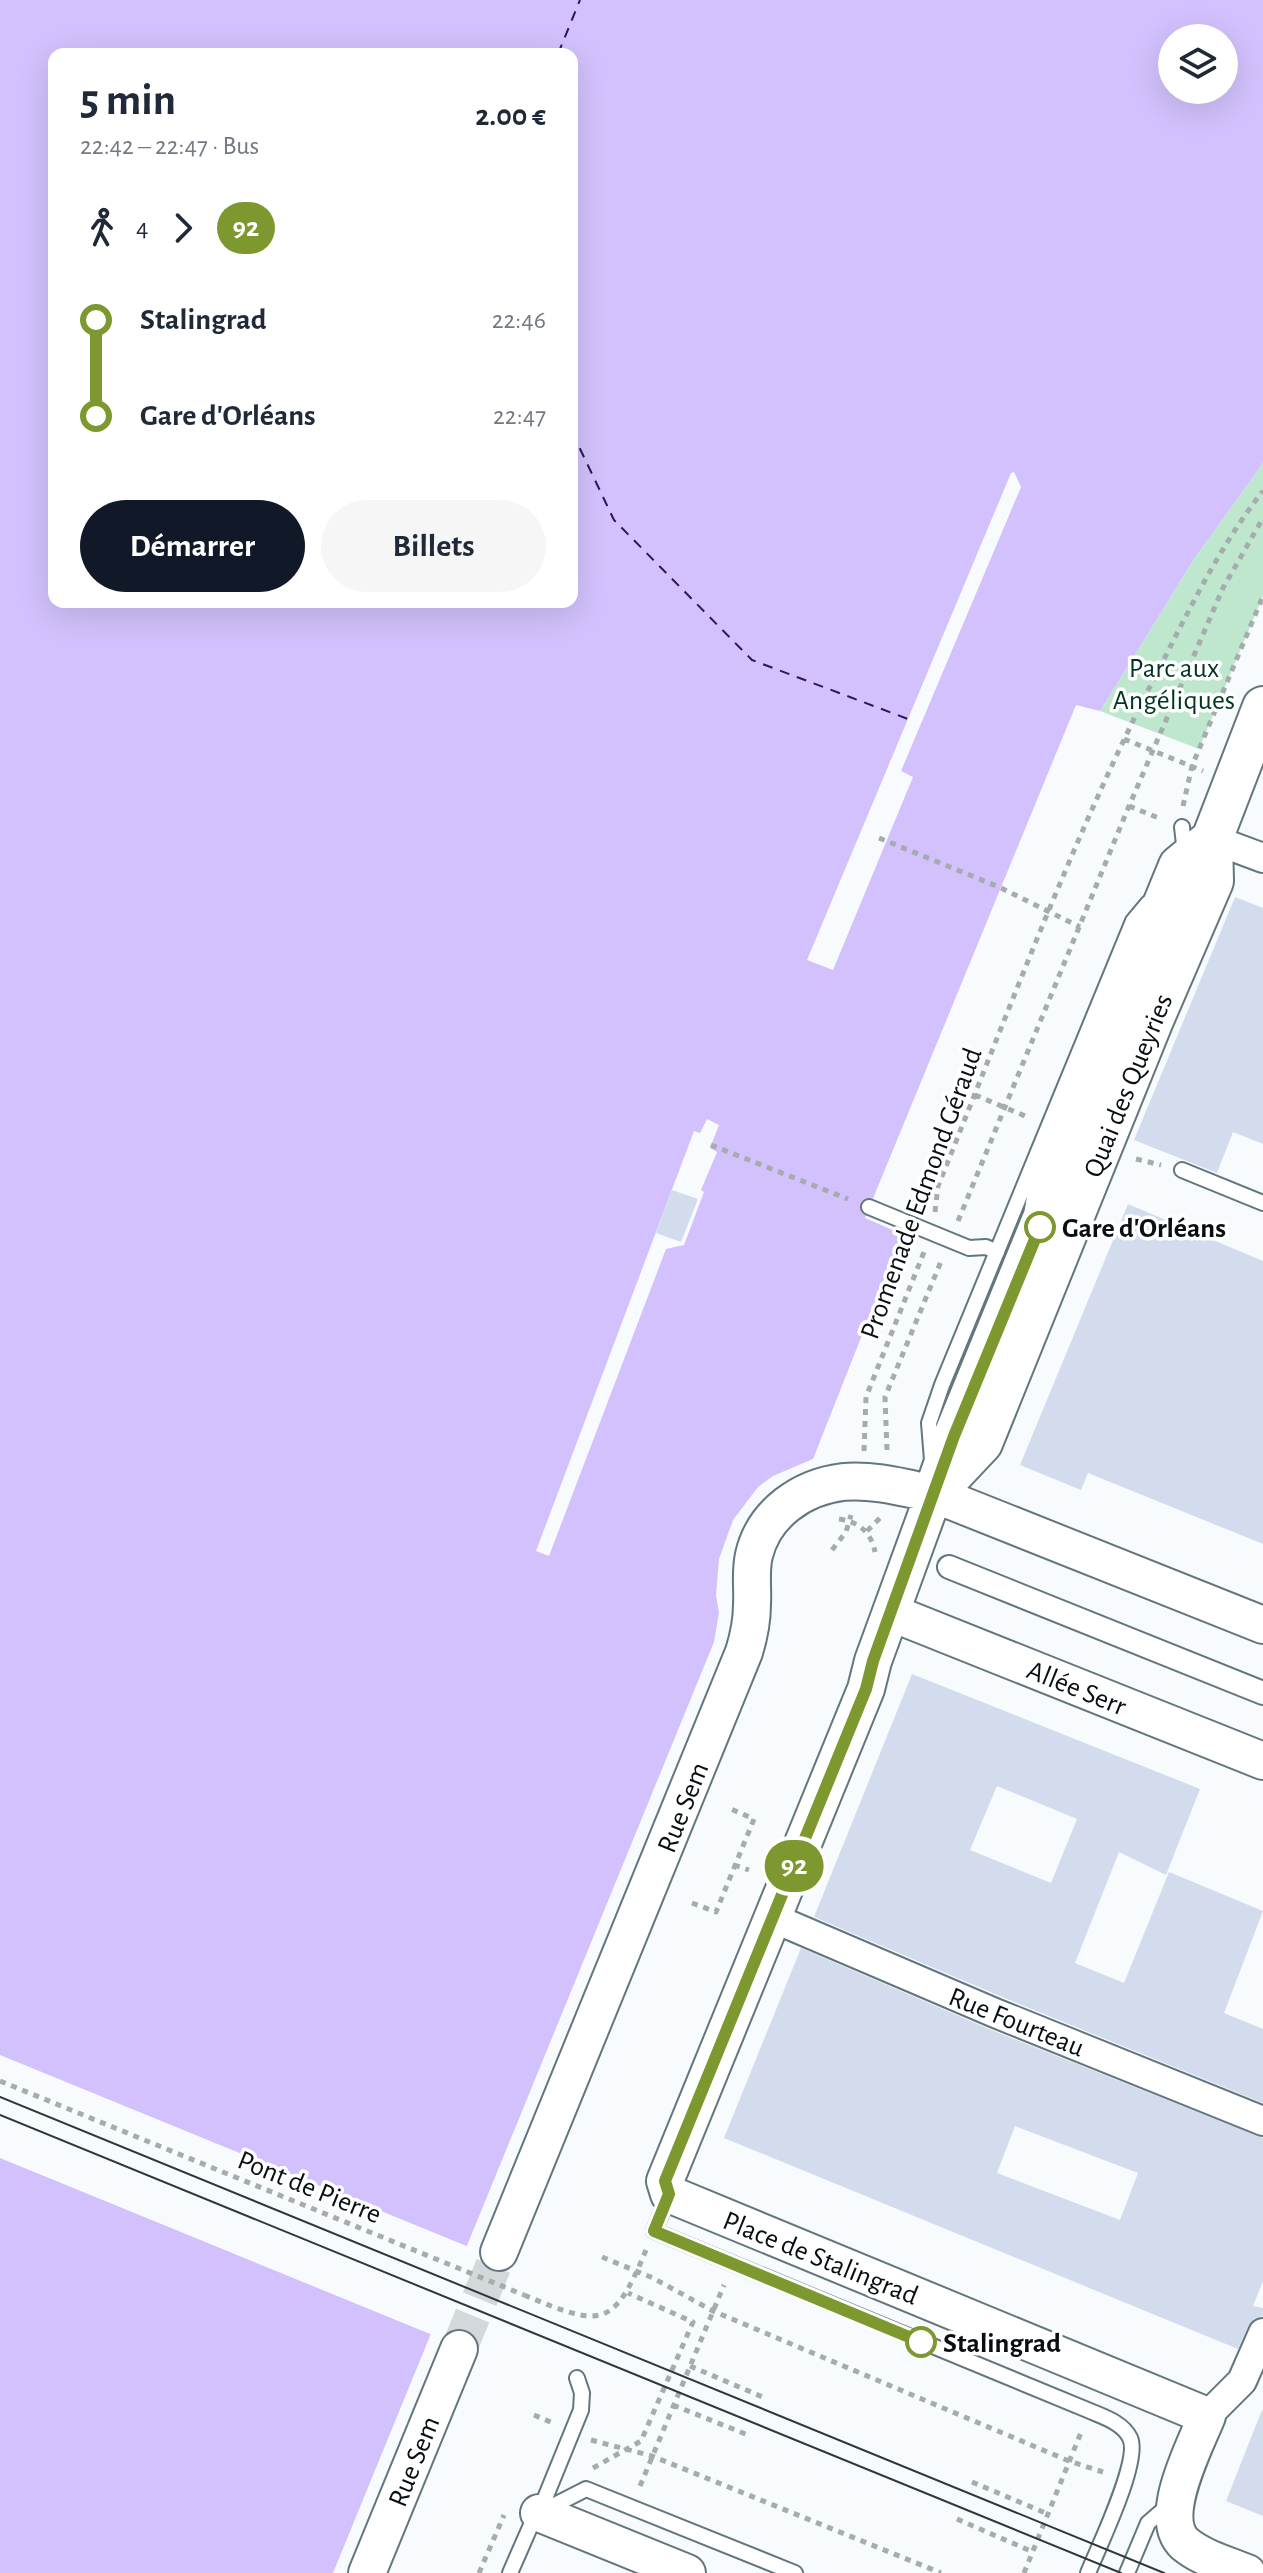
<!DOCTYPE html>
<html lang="fr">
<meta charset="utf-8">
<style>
body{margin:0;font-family:"Alegreya Sans",sans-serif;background:#f6f6f7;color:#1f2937;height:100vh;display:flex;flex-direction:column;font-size:30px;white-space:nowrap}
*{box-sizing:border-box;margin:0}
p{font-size:26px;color:#747a83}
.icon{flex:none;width:44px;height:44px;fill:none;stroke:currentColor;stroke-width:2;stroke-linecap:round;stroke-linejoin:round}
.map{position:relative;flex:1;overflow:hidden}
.sheet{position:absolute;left:48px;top:48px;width:530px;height:560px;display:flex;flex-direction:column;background:#fff;border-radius:16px;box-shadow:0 8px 32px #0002}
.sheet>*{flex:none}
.badge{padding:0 16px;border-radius:26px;font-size:28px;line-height:52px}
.fabs{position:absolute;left:1158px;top:24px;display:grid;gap:16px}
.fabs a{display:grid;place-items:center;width:80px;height:80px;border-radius:50%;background:#fff;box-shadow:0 8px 32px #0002;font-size:40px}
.map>.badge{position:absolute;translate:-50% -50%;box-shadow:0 0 0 4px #fff}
.legs{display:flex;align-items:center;gap:12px;height:88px;padding:0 32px;font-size:26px}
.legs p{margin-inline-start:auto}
.summary{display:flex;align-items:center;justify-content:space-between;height:136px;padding:0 32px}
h1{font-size:44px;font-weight:600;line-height:60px}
.button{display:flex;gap:16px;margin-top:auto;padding:16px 32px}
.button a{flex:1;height:92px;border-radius:48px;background:#111827;color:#fff;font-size:32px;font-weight:600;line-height:92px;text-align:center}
.button a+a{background:#f6f6f7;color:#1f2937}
ul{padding:0 32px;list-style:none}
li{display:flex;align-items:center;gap:28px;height:96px;font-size:30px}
li i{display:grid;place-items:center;width:12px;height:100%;margin:0 10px;background:currentColor}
li i::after{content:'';width:20px;height:20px;margin:-10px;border:6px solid;border-radius:50%;background:#fff}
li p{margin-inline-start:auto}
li:first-child i{background:linear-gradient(#0000 50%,currentColor 0)}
li:last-child i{background:linear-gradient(currentColor 50%,#0000 0)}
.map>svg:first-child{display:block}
</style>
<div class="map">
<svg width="1263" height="2573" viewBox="0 0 1263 2573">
<rect width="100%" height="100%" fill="#f7fbfd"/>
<path fill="#bfe7ce" d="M1263 463V596L1199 749 1100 711 1194 559Z"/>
<path fill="#d2c1fc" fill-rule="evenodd" d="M0 0H1263V463L1194 559 1100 711 1076 705 865 1218 902 1234 813 1459 773 1476 758 1487 733 1520 719 1559 716 1595 719 1613 714 1642 333 2573H0ZM1172 38H1224V90H1172ZM54 54H572V602H54Z"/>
<path fill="#f7fbfd" d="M1014 472 1021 487 901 771 913 777 833 970 807 960 1011 473Z
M707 1119 719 1125 710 1148 717 1152 701 1190 704 1192 684 1245 666 1249 549 1556 536 1551 694 1131 700 1133Z
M0 2055 469 2247 435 2336 0 2158Z"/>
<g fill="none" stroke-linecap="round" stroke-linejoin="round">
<path stroke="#311559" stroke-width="2" stroke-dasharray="10 8" stroke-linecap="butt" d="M558 54 580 0
M572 432 614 520 752 660 908 719"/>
</g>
<path fill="#d2dced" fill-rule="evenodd" d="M1235 897 1263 908V1144L1233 1132 1217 1173 1134 1140Z
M672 1190 698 1199 681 1242 656 1233Z
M1128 1204 1263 1261V1544L1088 1473 1081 1490 1020 1465Z
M912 1674 1200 1789 1166 1875 1119 1852 1075 1963 1124 1983 1169 1872 1263 1911 1224 2013 1263 2029V2103L1002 1997 814 1917ZM997 1786 1077 1819 1051 1883 970 1850Z
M801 1948 989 2029 1263 2138V2281L1253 2306 1263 2308V2316L1254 2319 1248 2326 1238 2349 724 2138ZM1015 2126 1138 2173 1120 2220 997 2173Z
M1262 2410 1263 2411V2516L1226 2501Z"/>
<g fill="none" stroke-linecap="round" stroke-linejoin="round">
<path stroke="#d3d8da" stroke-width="36" stroke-dasharray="36 18" stroke-linecap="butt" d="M459 2349 499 2252"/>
<defs>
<path id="service" d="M1182 827 1185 853
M1182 1170 1263 1203
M869 1207 969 1248 986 1247 997 1252
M932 1460 929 1423 942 1385 1133 921 1148 903
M669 2195 654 2231 1090 2411C1104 2417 1123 2423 1130 2438 1141 2460 1098 2548 1088 2573
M543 2511 586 2489 795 2573
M510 2573 531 2525 539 2513 581 2410 582 2393 577 2378
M1127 2573 1148 2523 1170 2504"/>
<path id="pedestrian" d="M949 1567 1263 1693"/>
<path id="minor" d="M1212 839 1263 858
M773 1918 995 2013 1263 2121
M1207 2416 1242 2381 1263 2333"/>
<path id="tertiary" d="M934 1494 873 1661 866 1689 665 2181 669 2194 1207 2416C1195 2446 1156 2518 1185 2544 1202 2558 1227 2565 1247 2573
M892 1613 1263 1761
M499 2252 744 1652C749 1636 752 1621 752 1604 753 1588 750 1571 754 1555 764 1513 802 1487 843 1482 873 1479 905 1488 934 1494L1263 1625
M539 2513 687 2573
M367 2573 459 2349"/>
<path id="secondary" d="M939 1479 954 1436 1044 1216 1050 1181 1179 866 1212 839
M934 1494 982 1443 1153 1020 1213 881 1212 839 1263 707"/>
</defs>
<use href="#service" stroke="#63767e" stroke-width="18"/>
<use href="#pedestrian" stroke="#63767e" stroke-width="26"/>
<use href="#minor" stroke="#63767e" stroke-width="32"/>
<use href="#tertiary" stroke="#63767e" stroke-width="40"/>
<use href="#secondary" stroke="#63767e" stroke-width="44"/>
<path stroke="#a6abad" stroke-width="5" stroke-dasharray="6 6" stroke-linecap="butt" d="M1124 739 1203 771
M1129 806 1161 819
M1183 806 1192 766 1263 596
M879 838 999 887 1080 927
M975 1095 1030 1118
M711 1145 848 1199
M1136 1159 1161 1165
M935 1212 938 1186C1009 1011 1075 831 1162 663 1192 604 1222 543 1263 491
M958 1221 1129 806 1223 588 1263 518
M887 1450 885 1397 942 1259
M864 1451 866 1397 924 1252
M839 1519C859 1522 871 1532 875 1552
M867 1531 880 1518
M832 1550 846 1532 851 1515
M734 1865 749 1870
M692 1903 716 1912 754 1819 731 1809
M602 2257 653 2278 713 2311 1069 2461 1103 2472
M524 2295C601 2327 613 2330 646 2250
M690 2366 765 2398
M673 2405 748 2435
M534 2415 553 2423
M591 2440 652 2456 941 2573
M593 2468 641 2441 693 2322 628 2293
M972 2482 1048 2514
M640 2486 724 2285
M957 2519 1033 2552
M479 2573 504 2515
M1024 2573 1082 2430"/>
<use href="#service" stroke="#fff" stroke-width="14"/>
<use href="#pedestrian" stroke="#fff" stroke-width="22"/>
<use href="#minor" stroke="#fff" stroke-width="28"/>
<use href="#tertiary" stroke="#fff" stroke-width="36"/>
<use href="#secondary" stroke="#fff" stroke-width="40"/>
<path stroke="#30373a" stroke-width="2" d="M0 2097 1164 2573
M0 2115 1121 2573"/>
<path stroke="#a6abad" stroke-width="5" stroke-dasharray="6 6" stroke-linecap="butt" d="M0 2081 524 2295"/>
</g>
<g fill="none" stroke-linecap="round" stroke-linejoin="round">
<defs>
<path id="line-1" d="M921 2342 654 2231 669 2194 665 2181 866 1689 873 1661 954 1436 1040 1227"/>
</defs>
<use href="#line-1" stroke="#fff" stroke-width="18"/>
<use href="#line-1" stroke="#7c982e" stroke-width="12"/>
</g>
<g fill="#fff" stroke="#7c982e" stroke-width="4">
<circle cx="1040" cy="1227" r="14"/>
<circle cx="921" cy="2342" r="14"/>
</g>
<g text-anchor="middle" stroke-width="7" stroke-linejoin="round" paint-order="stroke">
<g font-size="28" fill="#00361f" stroke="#fff">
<text x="1174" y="677">Parc aux<tspan x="1174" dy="32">Angéliques</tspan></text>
</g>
<g font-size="28" fill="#080f12" stroke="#fff">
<text transform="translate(1127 1085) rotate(-68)" y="10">Quai des Queyries</text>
<text transform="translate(920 1193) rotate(-70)" y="10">Promenade Edmond Géraud</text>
<text transform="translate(1077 1687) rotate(22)" y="10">Allée Serr</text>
<text transform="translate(682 1807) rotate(-68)" y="10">Rue Sem</text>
<text transform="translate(1017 2021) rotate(22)" y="10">Rue Fourteau</text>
<text transform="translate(310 2186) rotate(22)" y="10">Pont de Pierre</text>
<text transform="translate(821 2257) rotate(22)" y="10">Place de Stalingrad</text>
<text transform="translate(413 2461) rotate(-68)" y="10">Rue Sem</text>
</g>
<g font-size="28" font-weight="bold" fill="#080f12" stroke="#fff" text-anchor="start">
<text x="1062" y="1237">Gare d'Orléans</text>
<text x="943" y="2352">Stalingrad</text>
</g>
</g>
</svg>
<div class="fabs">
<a><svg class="icon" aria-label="layers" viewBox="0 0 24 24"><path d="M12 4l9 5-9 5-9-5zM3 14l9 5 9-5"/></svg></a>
</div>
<b class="badge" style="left:794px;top:1866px;background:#7c982e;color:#fff">92</b>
<section class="sheet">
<div class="summary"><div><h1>5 min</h1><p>22:42 – 22:47 · Bus</p></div><b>2.00 €</b></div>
<div class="legs"><svg class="icon" aria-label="walk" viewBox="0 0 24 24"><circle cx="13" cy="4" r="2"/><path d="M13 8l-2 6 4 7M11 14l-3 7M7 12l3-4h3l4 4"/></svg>4<svg class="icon" aria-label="forward" viewBox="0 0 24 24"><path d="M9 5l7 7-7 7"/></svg><b class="badge" style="background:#7c982e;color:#fff">92</b></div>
<ul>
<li><i style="color:#7c982e"></i><b>Stalingrad</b><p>22:46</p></li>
<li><i style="color:#7c982e"></i><b>Gare d'Orléans</b><p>22:47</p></li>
</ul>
<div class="button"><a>Démarrer</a><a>Billets</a></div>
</section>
</div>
